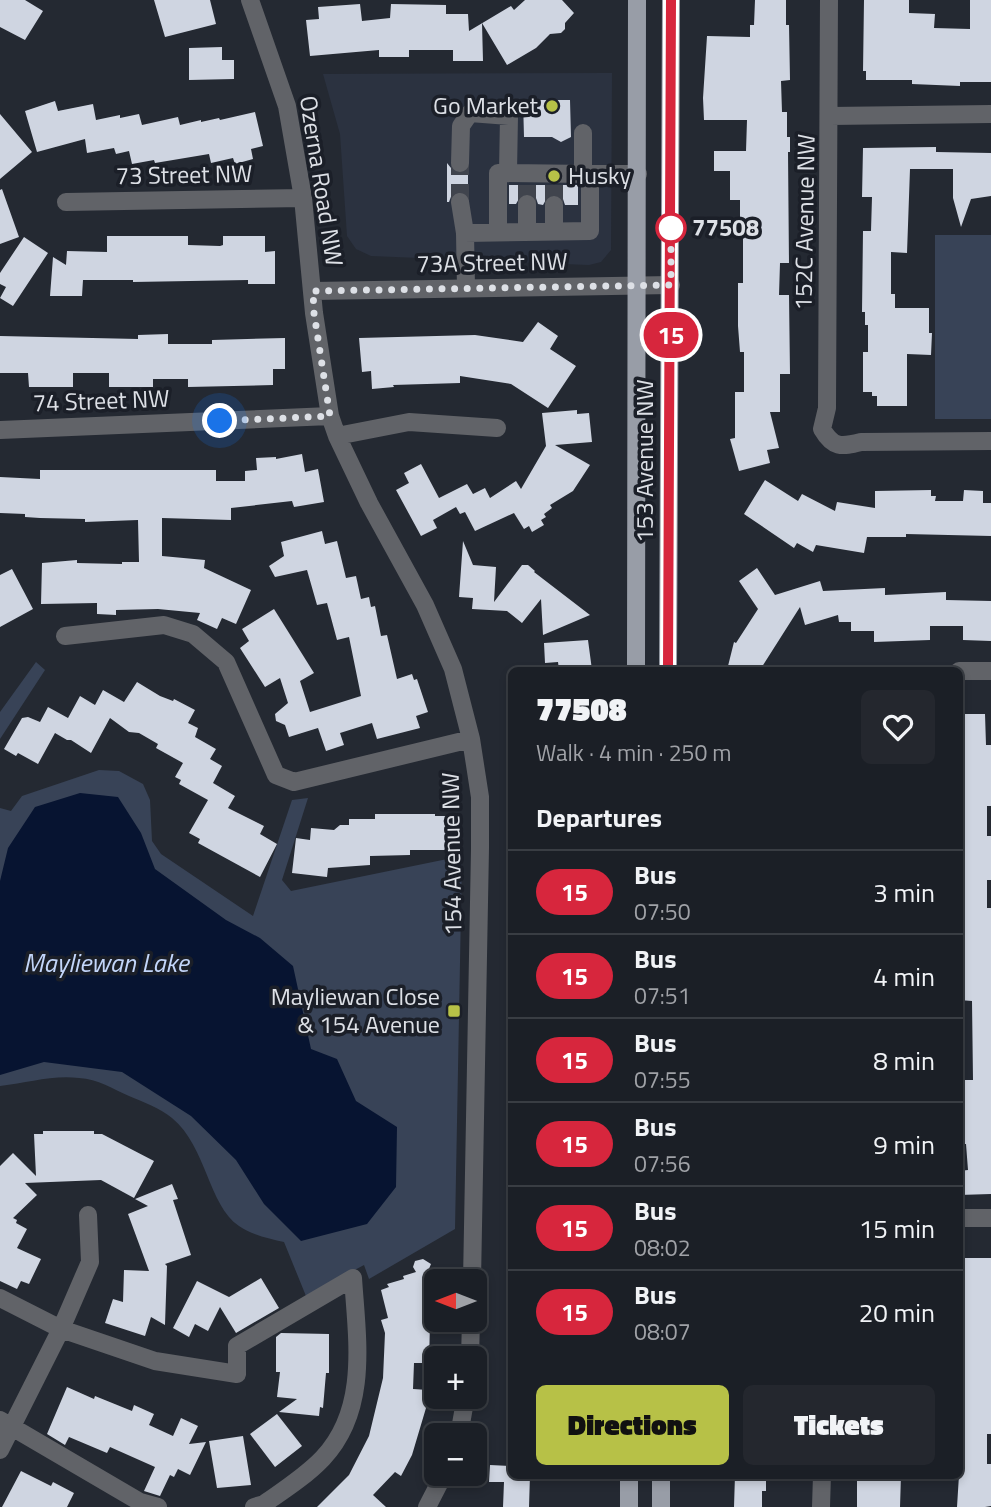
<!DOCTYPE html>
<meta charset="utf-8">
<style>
body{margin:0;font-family:"Titillium Web",sans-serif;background:#24272e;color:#f1f3f6;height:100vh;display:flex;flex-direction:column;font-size:26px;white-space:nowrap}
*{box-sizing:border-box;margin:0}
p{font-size:23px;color:#a0a2a7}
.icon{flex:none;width:38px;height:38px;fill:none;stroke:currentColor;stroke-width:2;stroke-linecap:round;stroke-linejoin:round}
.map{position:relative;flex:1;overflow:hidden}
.drawer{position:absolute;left:508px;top:667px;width:455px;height:812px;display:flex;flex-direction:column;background:#1b1f26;border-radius:10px;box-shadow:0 4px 10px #0003,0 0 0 2px #393d43}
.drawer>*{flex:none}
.badge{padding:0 14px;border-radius:23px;font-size:24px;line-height:46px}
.needle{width:46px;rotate:270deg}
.tools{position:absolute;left:424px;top:1269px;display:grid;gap:14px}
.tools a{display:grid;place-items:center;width:63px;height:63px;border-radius:10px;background:#1b1f26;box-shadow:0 4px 10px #0003,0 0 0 2px #393d43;font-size:35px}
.you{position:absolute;width:35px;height:35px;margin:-18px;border:5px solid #fff;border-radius:50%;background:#1a73e8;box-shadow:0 0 0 10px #1a73e833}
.map>.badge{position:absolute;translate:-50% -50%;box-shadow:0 0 0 4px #fff}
h2{padding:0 28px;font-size:26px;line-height:63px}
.round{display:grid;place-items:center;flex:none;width:74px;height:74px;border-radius:10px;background:#24272e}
.head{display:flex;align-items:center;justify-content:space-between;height:119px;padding:0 28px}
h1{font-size:33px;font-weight:800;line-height:52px}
.button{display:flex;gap:14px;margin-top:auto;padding:14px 28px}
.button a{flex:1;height:80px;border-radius:10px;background:#b7c147;color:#111;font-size:28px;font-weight:800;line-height:80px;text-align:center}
.button a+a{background:#24272e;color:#f1f3f6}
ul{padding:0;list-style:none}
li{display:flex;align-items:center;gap:21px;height:84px;padding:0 28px;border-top:2px solid #393d43}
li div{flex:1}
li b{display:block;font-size:26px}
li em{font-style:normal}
li .badge{min-width:77px;font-weight:700;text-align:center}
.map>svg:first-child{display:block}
</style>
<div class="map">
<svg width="991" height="1507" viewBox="0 0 991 1507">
<rect width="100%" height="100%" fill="#242932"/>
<path fill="#2b3240" d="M612 73 611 250 601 262 589 265 371 256 356 249 347 236 340 134 323 74Z"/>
<path fill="#384357" d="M935 235H991V419H935Z
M36 662 45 670 0 739V712Z
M99 770 119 771 143 784 150 800 152 841 161 854 253 916 292 800 308 798 282 880 291 891 462 856 455 1229 369 1279 364 1265 306 1296 284 1242C270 1239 252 1235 239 1226 208 1205 207 1147 172 1118 160 1108 143 1102 129 1096 113 1089 98 1079 79 1078 51 1075 28 1083 0 1086V808L11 811 22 796Z"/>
<path fill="#071431" d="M80 793 118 797 141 833 155 869 226 920 260 938 293 966 311 1049 337 1059 356 1101 397 1127 396 1187 367 1224 301 1241 264 1204 236 1160 191 1116 122 1072 44 1062 0 1075V881L8 848 35 807Z"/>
<path fill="#cfd5e1" d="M0 0H25L43 11 25 40 0 27Z
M154 0H210L216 24 165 37Z
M525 0H562L574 13 565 23V29L561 33 550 34 536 48 507 65 482 23 483 61H453V50H409V57H379V50L310 56 306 20 319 19 318 7 360 4 362 21 390 18 391 4 446 5V14H468L469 31 511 6 514 10Z
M755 0H786V25H789L790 80 781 81 782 112H787V137H790V152H788L789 263H780L779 295H789L790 374H780V412H770L779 448 767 450 770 463 739 471 730 439 735 438V392H744V352H740L738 326V283H743V231H740V200H730V171H714V151H746L747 120H704L703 98 707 36 750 37V25H754Z
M864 0H909V13L935 14 934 28 970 29V0H991V82H960V86L912 84V80H866V71H863Z
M222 47V60H234V79L189 80V48Z
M523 100H570L571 137 561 142 552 137H524Z
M55 101 58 111 93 104 96 120 120 115V118L139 114 142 125 178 117 180 125 201 120V122L219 118 220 120 255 112 263 146 251 149 253 159 235 164 233 158 211 163 209 154 155 163 154 160 132 164 129 151 116 154 114 148 87 153 85 139 37 152 25 111Z
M0 114 32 152 0 179Z
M936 147V152L991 153V196L971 199 961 227 953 198V169H910L907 253 891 252V294H895V308H929V333H932L931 355 907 354V406H877V396H872V392H863V352H868V325H865V312H862L863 231H871L872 197H862L863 148Z
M447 163 455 173 460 174 468 171V194L458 191 452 194 449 202H447Z
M509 185H578V205H565L563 199 555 194 548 196 543 205 538 204 536 198 528 193 521 195 516 204H509Z
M2 189 19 237 0 244V190Z
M107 236H188V245L220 246 223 245V236H265V252L275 251V284H248V280L133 282V280H83L82 296H50L53 257 66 265 67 251 107 252Z
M24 237 48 253 13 306 0 298 6 287 0 284V273Z
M538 322 558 336 550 349 576 366 548 408 511 384 460 376V383L393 385 394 387 372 389 371 371 362 372 359 338 475 335 523 342Z
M168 334V344H212V340L285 338V369H273V385L188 387V379H153V387H109V373H73V387H29L28 373H0V336L138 339V335Z
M577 410V414L589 413 592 442 555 445 590 465 573 491 550 505 552 508 544 514 546 517 541 520 544 525 532 532 529 526 524 529 514 513 475 531 465 512 460 514 456 507 433 520 437 528 421 536 396 490 409 483 404 473 421 464 439 498 467 484 473 494 485 488 490 498 516 481 521 489 546 446 542 413Z
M302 454 305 472 318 469 324 502 294 507 292 501 231 508V520L162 518V556L205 560 204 568 251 590 236 624 222 618 217 629 197 620 200 613 158 609 116 610V615L97 614V603L41 604 42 563 77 560V563L122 564V562H139L138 520 85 522V519L40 518 25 517V514L0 513V477L40 479V470H216V481H245V471L257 470 256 458 276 457V459Z
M765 480 798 501 802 494 835 511 837 502 875 508V491L931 490V496H936L935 501H963L964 490 983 491V503H991V536L906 534V537H867L864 553 816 545 813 552 797 543 794 548 744 514Z
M322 531 325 544 337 541 346 578 356 576 361 599 369 597 371 607 375 606 381 636 387 635 397 679 412 674 414 680 417 679 428 712 416 716 420 728 377 739 372 723 340 733 344 745 326 751 318 728 289 737 285 725 276 721 275 714 288 703 280 678 265 687 240 648 249 641 242 629 274 609 314 673 300 681 310 712 361 696 349 637 337 640 327 603 317 605 307 570 275 577 269 566 284 556 281 542Z
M463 541 473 565 496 567 494 602 522 565H528L535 571 534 572 590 615 543 635 541 599 522 623 507 611 472 609 473 598 459 597Z
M757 568 775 595 820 581 823 591 885 588V595L946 592V600L991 601V641L963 640V626H930V640L874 642V631H851V622H839L838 615 805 625 800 607 760 670H727L734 642 736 643 758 609 739 581Z
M12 569 33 609 0 627V575Z
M588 640 592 670H559L558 662 545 663 544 643Z
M137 682 160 696 173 701 174 699 195 710 188 723 198 728 195 737 216 749 210 759 222 766 213 783 235 796 228 808 264 826 260 834 277 844 260 877 198 843 200 839 189 833 208 800 179 784 181 780 175 777 183 763 156 748 158 744 139 733 129 732 110 718 91 753 71 740H67L55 733 38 764 18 753 16 756 4 749 22 718 28 717 40 722 48 707 68 718 80 696 95 705 103 690 124 702Z
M959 714H985L986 745H991V806H987V836H991V880H987V908H991V1194L959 1195V1171L968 1170 966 1144H959V1080H973L972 1001 959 1000V784H964L963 740H959Z
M375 814H435V816H447V850H410V855L370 856V865L328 868 327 877 292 873 296 838 310 840 311 828 334 830 340 825H349V819H375Z
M43 1131H94V1134H102L154 1161 134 1198 101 1180 25 1183 37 1195 13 1218 17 1220 16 1223 27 1229 17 1248 41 1259 29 1284 21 1281 17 1289 0 1281V1166L13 1153 36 1176 34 1134H43Z
M172 1184 178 1199 173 1200 191 1255 165 1264 167 1266 165 1325 151 1317 145 1336 105 1323 113 1299 123 1302 124 1270 149 1271 128 1214 148 1206 135 1199Z
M961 1258H991V1434H987V1464H991V1506L985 1507H957L959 1475V1260Z
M423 1259 431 1264 426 1276 431 1293 424 1295 432 1323H430L429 1363H414L413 1389 428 1390 426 1408 412 1455 401 1476 395 1472 373 1495 386 1507H317L349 1475 369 1436 383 1378 385 1333 381 1320 388 1318 381 1290 389 1287 387 1284 404 1279 403 1276 416 1272 413 1267 415 1261Z
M261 1278 279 1308 236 1333 220 1307 208 1331 195 1324 189 1337 173 1328 197 1281 229 1297Z
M281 1333 329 1334V1373H326L323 1408 320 1407 319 1416 279 1412 297 1399 277 1397 280 1372H276V1337Z
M67 1387 94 1399 95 1396 132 1411 134 1405 154 1414 149 1425 173 1436 181 1418 198 1426 189 1444 206 1442 190 1475 178 1469 174 1477 170 1475 160 1496 144 1491 155 1467 110 1447 107 1453 69 1437 65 1445 47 1434Z
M277 1414 302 1446 275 1467 250 1434Z
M243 1436 251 1485 217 1488 209 1441Z
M490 1465 511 1466V1475H530L529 1507H503L504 1482H489Z
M21 1471 51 1486 53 1482 74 1493 67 1507H2Z
M735 1475H766V1491H762V1507H734Z
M857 1475H901L900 1507H857Z"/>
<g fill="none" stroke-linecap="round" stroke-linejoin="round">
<path stroke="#40444d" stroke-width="18" stroke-dasharray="18 9" stroke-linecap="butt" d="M527 185V204
M554 185V205
M460 202V163"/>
<path stroke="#616368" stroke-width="18" d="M250 0 287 106 303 198 314 313 330 416 337 436 369 503 425 605 453 669 471 739 480 797V848L472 1281
M829 0 827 408 822 429C833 448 841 447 861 442L991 441
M830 116 991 114
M460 163 461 126 470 113 509 116 508 172
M583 174V133
M66 202 303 198
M460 202 465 233
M554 205V232
M498 232V173L590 174
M527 232V204
M466 288 465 233 590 231V174H638
M313 291 671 285
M0 430 330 416
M337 436 409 422 497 428
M65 636 164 625 193 634 226 662 276 775 294 782 471 739
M959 671H991
M959 1218H991
M0 1298 61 1329 155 1361 237 1374V1346L353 1278C357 1339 369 1409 323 1458 306 1476 284 1490 264 1504L254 1507
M470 1358 471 1320
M0 1420 140 1502 158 1507
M459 1435 466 1396
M0 1450 61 1329 90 1262 88 1215
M427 1507 444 1474
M821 1507 822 1475"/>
<path stroke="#989da7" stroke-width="18" d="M636 670 637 0
M668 670 671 0
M629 1507V1475
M661 1507V1475"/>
</g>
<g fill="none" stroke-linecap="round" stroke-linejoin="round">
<defs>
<path id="line" d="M668 670 671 0"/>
</defs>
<use href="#line" stroke="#fff" stroke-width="16"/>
<use href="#line" stroke="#d7263d" stroke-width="10"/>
<path stroke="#dde0e6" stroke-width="7" stroke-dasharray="0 12.6" d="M220 421 330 416 314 313 313 291 671 285V228"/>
</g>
<g fill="#b7c147" stroke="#1b1f28" stroke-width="2.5">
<circle cx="552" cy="106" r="7"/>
<circle cx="554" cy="176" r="7"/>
<rect x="447" y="1004" width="14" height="14" rx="3.5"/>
</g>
<circle fill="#fff" stroke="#d7263d" stroke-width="3.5" cx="671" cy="228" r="14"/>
<g text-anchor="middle" stroke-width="7" stroke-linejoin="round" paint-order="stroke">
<g font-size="24" fill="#dde0e6" stroke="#1b1f28" text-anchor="end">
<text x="538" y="114">Go Market</text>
<text x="568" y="184" text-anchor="start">Husky</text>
<text x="440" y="1005">Mayliewan Close<tspan x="440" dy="28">&amp; 154 Avenue</tspan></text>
</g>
<g font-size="24" fill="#dde0e6" stroke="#1b1f28">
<text transform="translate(184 175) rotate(-1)" y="8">73 Street NW</text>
<text transform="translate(321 181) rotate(81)" y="8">Ozerna Road NW</text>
<text transform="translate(805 222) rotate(-89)" y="8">152C Avenue NW</text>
<text transform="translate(492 263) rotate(-1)" y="8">73A Street NW</text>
<text transform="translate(101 401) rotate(-2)" y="8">74 Street NW</text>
<text transform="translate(645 461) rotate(-90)" y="8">153 Avenue NW</text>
<text transform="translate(452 854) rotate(-91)" y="8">154 Avenue NW</text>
</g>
<g font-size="24" font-weight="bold" fill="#dde0e6" stroke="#1b1f28" text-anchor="start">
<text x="692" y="236">77508</text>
</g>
<g font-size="26" font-style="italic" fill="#c3d6fa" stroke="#1b1f28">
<text x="106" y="972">Mayliewan Lake</text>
</g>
</g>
</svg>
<div class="tools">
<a><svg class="needle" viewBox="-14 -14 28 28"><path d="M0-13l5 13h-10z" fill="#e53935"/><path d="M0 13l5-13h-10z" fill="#a0a2a7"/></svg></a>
<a>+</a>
<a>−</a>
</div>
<div class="you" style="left:220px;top:421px"></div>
<b class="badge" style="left:671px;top:335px;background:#d7263d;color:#fff">15</b>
<section class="drawer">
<div class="head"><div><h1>77508</h1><p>Walk · 4 min · 250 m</p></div><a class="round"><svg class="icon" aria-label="heart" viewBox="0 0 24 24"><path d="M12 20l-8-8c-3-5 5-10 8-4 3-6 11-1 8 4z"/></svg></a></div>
<h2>Departures</h2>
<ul>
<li><span class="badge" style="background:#d7263d;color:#fff">15</span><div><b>Bus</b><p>07:50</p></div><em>3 min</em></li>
<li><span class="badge" style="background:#d7263d;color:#fff">15</span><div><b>Bus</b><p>07:51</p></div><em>4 min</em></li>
<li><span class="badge" style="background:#d7263d;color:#fff">15</span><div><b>Bus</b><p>07:55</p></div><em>8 min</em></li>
<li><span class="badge" style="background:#d7263d;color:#fff">15</span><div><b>Bus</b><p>07:56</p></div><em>9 min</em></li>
<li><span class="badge" style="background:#d7263d;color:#fff">15</span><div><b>Bus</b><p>08:02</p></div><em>15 min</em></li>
<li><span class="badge" style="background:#d7263d;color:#fff">15</span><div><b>Bus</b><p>08:07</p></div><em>20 min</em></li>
</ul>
<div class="button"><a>Directions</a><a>Tickets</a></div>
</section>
</div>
